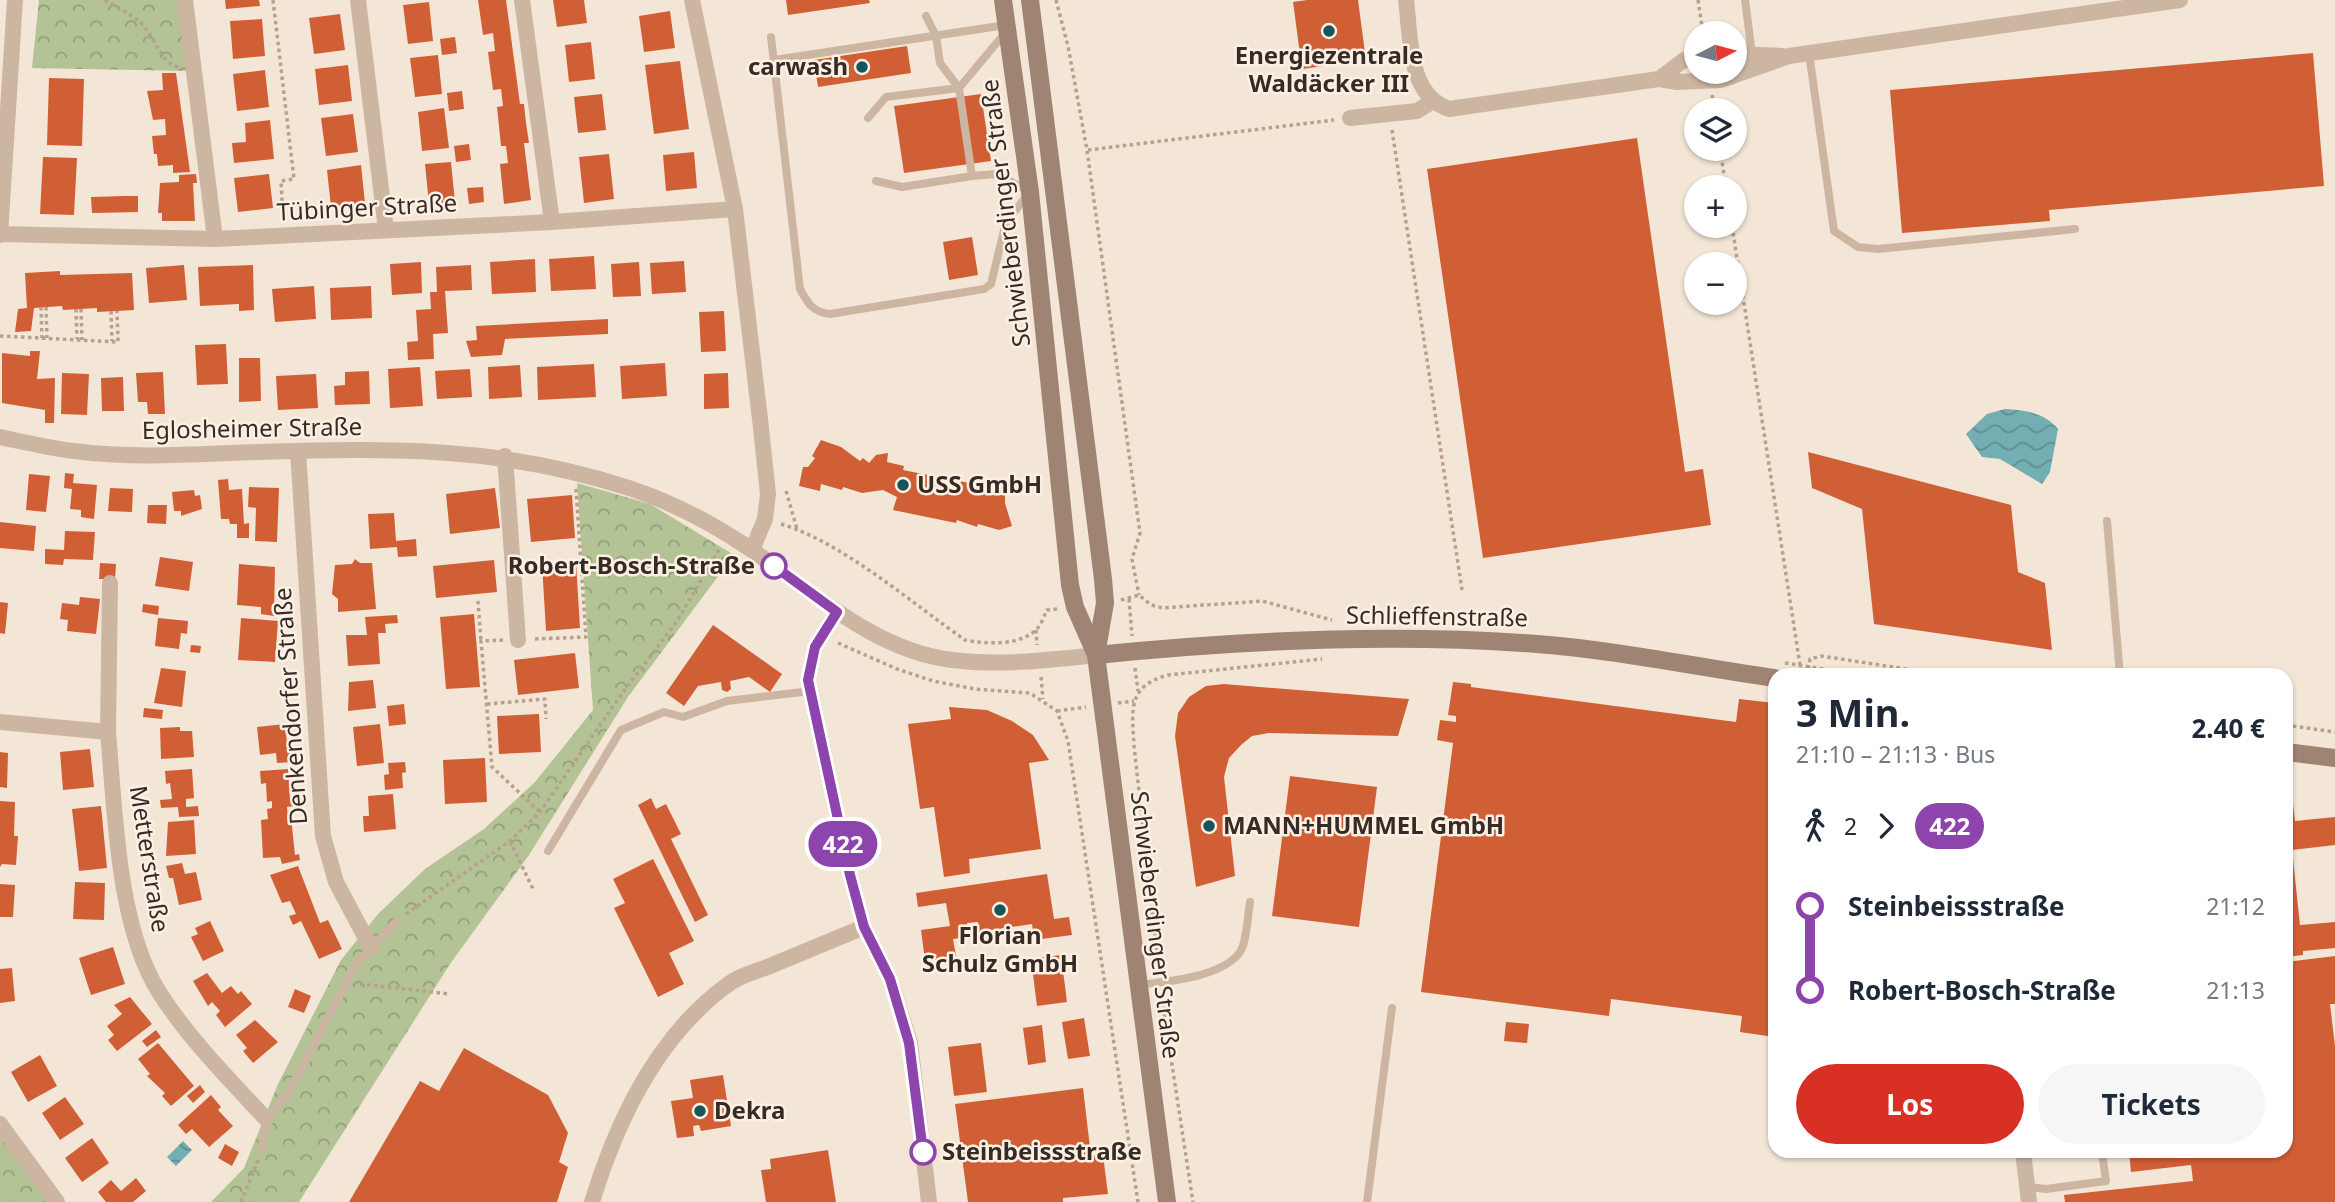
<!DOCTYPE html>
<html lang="de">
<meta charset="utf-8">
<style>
body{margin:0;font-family:"Noto Sans",sans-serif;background:#f6f6f7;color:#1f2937;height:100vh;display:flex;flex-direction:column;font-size:26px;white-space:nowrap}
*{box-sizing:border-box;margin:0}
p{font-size:23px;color:#747a83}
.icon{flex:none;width:38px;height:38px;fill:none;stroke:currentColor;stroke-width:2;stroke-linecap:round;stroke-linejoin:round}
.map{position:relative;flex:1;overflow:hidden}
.details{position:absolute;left:1768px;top:668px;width:525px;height:490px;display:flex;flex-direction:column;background:#fff;border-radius:21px;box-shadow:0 2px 5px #0004}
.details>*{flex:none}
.badge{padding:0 14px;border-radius:23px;font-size:24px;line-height:46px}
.needle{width:46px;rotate:84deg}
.buttons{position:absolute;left:1684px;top:21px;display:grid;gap:14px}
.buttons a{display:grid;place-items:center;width:63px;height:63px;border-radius:50%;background:#fff;box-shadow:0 2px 5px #0004;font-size:35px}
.map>.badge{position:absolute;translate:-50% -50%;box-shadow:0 0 0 4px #fff}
.legs{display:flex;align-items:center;gap:10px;height:77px;padding:0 28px;font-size:23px}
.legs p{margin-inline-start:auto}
.head{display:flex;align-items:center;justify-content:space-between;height:119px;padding:0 28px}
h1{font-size:38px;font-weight:700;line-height:52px}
.button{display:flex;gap:14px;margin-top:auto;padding:14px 28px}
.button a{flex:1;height:80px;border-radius:42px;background:#d93025;color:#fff;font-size:28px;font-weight:700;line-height:80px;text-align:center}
.button a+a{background:#f6f6f7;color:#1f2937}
ul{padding:0 28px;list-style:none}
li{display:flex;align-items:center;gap:24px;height:84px;font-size:26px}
li i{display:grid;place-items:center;width:10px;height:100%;margin:0 9px;background:currentColor}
li i::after{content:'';width:18px;height:18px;margin:-9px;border:5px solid;border-radius:50%;background:#fff}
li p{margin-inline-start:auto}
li:first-child i{background:linear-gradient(#0000 50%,currentColor 0)}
li:last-child i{background:linear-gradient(currentColor 50%,#0000 0)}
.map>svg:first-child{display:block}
</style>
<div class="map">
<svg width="2335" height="1202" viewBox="0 0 2335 1202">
<defs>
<pattern id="park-crowns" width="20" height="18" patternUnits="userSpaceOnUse" patternTransform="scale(1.75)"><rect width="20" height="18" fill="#b3c395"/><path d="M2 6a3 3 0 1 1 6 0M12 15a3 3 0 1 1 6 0" fill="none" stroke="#929f79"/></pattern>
<pattern id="water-waves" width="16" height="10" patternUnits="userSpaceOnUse" patternTransform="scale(1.75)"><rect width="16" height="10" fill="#73aeb3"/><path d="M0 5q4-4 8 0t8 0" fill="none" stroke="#5f8e91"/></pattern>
</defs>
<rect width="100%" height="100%" fill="#f3e6d6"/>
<path fill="url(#park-crowns)" d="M39 0H179L187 71 32 68Z
M577 483 650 504 734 555 628 697 529 855 450 964 299 1202H211L244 1168 278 1084 341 960 378 914 425 869 484 829 535 782 593 710Z
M0 1136 49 1202H0Z"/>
<path fill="url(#water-waves)" d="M2005 409C2025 410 2045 413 2058 429L2050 472 2042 484 2000 459 1982 457 1966 434 1987 414Z
M183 1141 192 1150 176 1166 167 1157Z"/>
<path fill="#d15f36" d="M225 0H259L260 6 226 9Z
M478 0H506L520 104H524L526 123 529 143H524L531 200 504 204 500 164 508 163 506 146H501L497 107 503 106 501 89 493 90 488 52 495 51 493 33 483 35Z
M553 0H584L587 23 557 27Z
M786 0H869L870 3 788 15Z
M1307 0H1358L1366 60 1302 69 1293 2Z
M429 2 433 41 408 44 403 5Z
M670 11 675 48 644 52 639 16Z
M340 14 345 50 314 54 309 18Z
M262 19 265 56 233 59 230 21Z
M455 37 457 53 442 55 440 39Z
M591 42 595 79 569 82 565 45Z
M907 46 911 73 818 87 814 60Z
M2313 53 2324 186 2049 210 2050 221 1902 233 1890 90Z
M438 55 442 94 415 97 410 58Z
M680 61 689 129 654 134 645 65Z
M348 65 352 101 319 105 315 69Z
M265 70 269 107 237 111 233 74Z
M162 73H176L190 172 173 173V165L158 166 157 154H154L152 136 166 135 165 119 153 120 147 91 163 90Z
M49 78 84 79 82 146 47 145Z
M462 91 464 109 449 111 447 93Z
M602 94 606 130 578 133 574 97Z
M981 94 991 161 904 173 894 106Z
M444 108 449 148 422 151 418 112Z
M353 114 358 152 326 156 321 118Z
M270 120 274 159 234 163 232 143 246 142 245 123Z
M1637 138 1685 472 1703 469 1711 525 1483 558 1427 169Z
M469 144 471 160 456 162 454 146Z
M694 152 697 188 666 191 663 155Z
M609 154 614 199 584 203 579 157Z
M43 157 77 158 74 215 40 214Z
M451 162 455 202 429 204 425 164Z
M361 165 365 203 331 207 327 170Z
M196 174 197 183H193L195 221H162V213H158L160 183 179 182V175Z
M269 174 273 208 238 212 234 178Z
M483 187 484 202 469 204 467 188Z
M125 196H138V212L92 213 91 197Z
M972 237 978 275 949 280 943 242Z
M594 256 596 289 551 291 549 259Z
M535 259 536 292 492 294 490 262Z
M684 261 686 292 652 294 650 263Z
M421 262 422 293 392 295 390 264Z
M639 262 641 296 613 297 611 264Z
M184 265 187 300 149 303 146 268Z
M253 265 254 310 239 311V304L200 306 198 267Z
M471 265 472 290 445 291 448 333 433 334 434 359 408 360 407 342 418 341 416 310 431 309 430 292H437L436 267Z
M60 271V275L132 273 134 310 97 312V308L63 310 62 306 34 308 31 331 15 332 18 309 27 308 25 273Z
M314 286 316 319 275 322 272 289Z
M371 286 372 318 331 320 330 288Z
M724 311 726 351 701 352 699 312Z
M608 319V334L505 339 502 355 471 357 466 341 477 340 476 326Z
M226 344 228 384 197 385 195 345Z
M30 351H40L37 379 55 378 54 423H45V410L2 403V353L30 356Z
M239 358H260L261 401 239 402Z
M665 363 667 396 622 399 620 366Z
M594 364 596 397 538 400 537 367Z
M520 365 522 397 489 399 488 367Z
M420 367 423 406 390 408 388 369Z
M470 369 472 397 437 399 435 371Z
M369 371 370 404 335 405 334 386 345 385V372Z
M163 372 165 414H148L147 402H138L136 373Z
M62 373 89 374 87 415 61 414Z
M728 373 729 408 704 409V374Z
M316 374 318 408 278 410 276 376Z
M123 377 124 411H102L101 378Z
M821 440 841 447 860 461 863 458 869 463 876 455 888 453 887 462 904 466 903 470 1005 490V503L1012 526 999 530 978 524 977 527 957 520 956 523 893 510 897 497 883 490 862 493 843 487 842 490 821 484 820 491 799 486 803 467H808L815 458 812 456Z
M1808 452 2011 505 2018 572 2045 583 2052 650 1874 624 1862 509 1812 488Z
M65 473 74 474 73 483 97 485 94 519 81 517V510L70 509 72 489 64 488Z
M29 474 50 476 46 512 26 510Z
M228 479 229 490 242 489 244 524 249 523V538H237V524H230L229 519H221L218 480Z
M249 487 279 488 277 542 255 541 256 508 248 507Z
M110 488 133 489 132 512 108 511Z
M495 488 500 528 450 534 446 494Z
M194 490 195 496 200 495 202 509 181 516V511H174L172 492Z
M572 495 575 538 531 542 527 499Z
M148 505H167L166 524 147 523Z
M394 513 396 541 416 539 417 556 398 557 397 547 370 549 368 514Z
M0 522 36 526 34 551 0 548Z
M65 531 95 532 93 560 64 559 63 565 45 564V549L64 550Z
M160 557 193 562 189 591 155 586Z
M355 559 360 563H372L376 609 338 612V599L332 594 335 565 352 564Z
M494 560 497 592 436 598 433 566Z
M576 562 580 628 546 631 542 564Z
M100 563 116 564 115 579H99Z
M239 564 275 567 274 616 261 614V607L237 605Z
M80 597 100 599 96 634 67 631 68 620 60 619 62 603 79 605Z
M0 602 8 603 5 634 0 633Z
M143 604 159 606 158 615 142 612Z
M474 614 480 687 446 689 440 617Z
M397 615 398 623 385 624 386 633H378L380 664 348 666 346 635H367L365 617Z
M158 618 188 621 187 634 181 633 179 649 155 646Z
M241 618 278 621 275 662 238 660Z
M713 625 782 674 770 692 749 677 730 681 731 689 727 692 722 690 721 682 698 686 684 706 666 693Z
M191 645 201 646 200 653 190 652Z
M575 653 579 688 518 695 514 660Z
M161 668 186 671 182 707 154 703Z
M373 680 376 708 348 711 349 682Z
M1453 682 1471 684V687L1736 722 1739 699 1774 703V1037L1740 1032 1742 1016 1611 999 1609 1016 1421 992 1453 743 1437 740 1440 720 1456 722V716L1448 715Z
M1224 684 1409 699 1398 736 1269 733 1252 736 1241 745 1229 758 1224 777 1235 876 1196 887 1175 736 1178 713 1189 697 1206 686Z
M404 704 406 724 389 726 387 706Z
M949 707 987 710 1012 721 1033 735 1049 760 1029 763 1041 849 969 859 970 873 944 877 934 807 920 809 908 724 951 719Z
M144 708 163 710 162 719 143 717Z
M539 714 541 752 499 754 497 716Z
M285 724 288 752H292L293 762 277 763 276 753 260 755 257 727Z
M380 724 384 763 357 766 353 727Z
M180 727V731H192L194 757 161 759 160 728Z
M90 749 94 787 63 790 60 752Z
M0 752 8 753 7 788 0 787Z
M485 758 487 802 445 804 443 760Z
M405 762 406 772 402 773 403 788 385 790 384 775 389 774 388 763Z
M192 769 194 798 186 799V807L198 806 199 816 179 817 178 807 161 808 160 800 172 799 170 783 166 784 165 771Z
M288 769 290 800 294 799V806L287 807 288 817H291L295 855 299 854 300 860 282 864 280 857 263 858 261 820 268 819 267 809 272 808V801L267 802 266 783 261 784 260 771Z
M1290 776 1377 787 1359 927 1272 916Z
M393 794 396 829 364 832 363 816H369L368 796Z
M651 798 656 809 666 804 681 834 671 839 708 915 695 922 638 805Z
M0 801 15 802 14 836H18L16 865 2 864 0 867Z
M2293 804 2295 821 2335 817V845L2292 850 2300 925 2335 922V948L2303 951V955L2286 957V843L2292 842 2291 836H2286V805Z
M101 806 107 868 79 871 72 809Z
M194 820 196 854 166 856 168 822Z
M653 859 694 941 669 953 684 984 658 997 614 908 625 903 613 879Z
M182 863 185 874 196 872 202 900 179 905 173 878H169L166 866Z
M298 866 320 923 328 920 342 949 319 959 301 921 293 925 289 916 296 914 290 901 282 903 270 875Z
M1047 874 1054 919 1069 917 1072 935 1034 940 1032 924 979 932 978 922 967 923 969 937 953 939 956 956 925 961 921 930 950 926 946 903 918 907 916 893Z
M75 882 105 883 104 920 73 919Z
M0 884 15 885 13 917H0Z
M210 921 224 951 203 961 191 937 198 934 195 928Z
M113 947 125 984 91 995 79 958Z
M1061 955 1067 1002 1037 1006 1031 959Z
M2335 956V1004H2330L2335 1046V1202H2065L2064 1195 2193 1181 2191 1165 2131 1172 2129 1152H2286V962Z
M12 968 15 1001 0 1003V969Z
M207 973 222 993 231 986 238 994 241 991 252 1004 225 1027 216 1015 220 1011 212 1002 208 1006 193 981Z
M295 989 311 996 304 1013 288 1007Z
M130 997 152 1024 117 1051 108 1040 114 1035 107 1026 122 1014 114 1005Z
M1084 1018 1090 1056 1068 1059 1062 1022Z
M255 1020 278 1042 253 1063 243 1051 247 1048 236 1035Z
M1506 1022 1529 1024 1527 1043 1504 1041Z
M1042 1025 1046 1062 1028 1065 1023 1028Z
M156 1030 161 1037 147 1047 142 1041Z
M158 1043 194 1086 171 1106 162 1096 165 1093 147 1076 150 1074 138 1059Z
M981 1043 987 1092 954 1096 948 1047Z
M464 1048 548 1095 568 1133 559 1162 568 1167 557 1202H349L420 1081 439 1091Z
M40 1055 57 1086 28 1102 11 1072Z
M723 1075 731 1126 701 1131 699 1125 693 1126 694 1136 677 1138 671 1101 693 1098 690 1080Z
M200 1085 205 1092 193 1103 187 1096Z
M1083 1088 1091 1156 1103 1155 1108 1194 1063 1198V1202H968L955 1104Z
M211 1095 221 1107 218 1110 233 1126 209 1147 192 1129 186 1134 178 1125Z
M65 1097 84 1124 60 1140 42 1113Z
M92 1138 109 1163 82 1182 65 1158Z
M225 1144 239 1152 232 1166 218 1158Z
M828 1150 836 1202H766L761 1170 771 1169 770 1159Z
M136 1178 146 1191 133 1202H106L98 1192 111 1180 121 1191Z"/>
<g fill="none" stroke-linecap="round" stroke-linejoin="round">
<path stroke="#b8a08c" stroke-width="3.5" stroke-dasharray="3.5 3.5" stroke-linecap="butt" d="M105 0C119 10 135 14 146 29 156 41 162 63 178 67
M273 0 294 179 281 181 283 220
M1056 0 1068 46 1087 150 1140 533 1132 559 1139 595
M1698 0 1703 33
M1712 95 1715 110
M1392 130 1462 590
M1720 149 1726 187
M1088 150 1334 120
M1732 226 1800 665
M41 307 42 338
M46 307 47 338
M76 309 77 339
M81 309 82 340
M111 311 112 341
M0 336 118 342 117 311
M786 491 797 529
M781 524C842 542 913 604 965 640 986 644 1019 646 1036 630 1041 625 1044 616 1047 610L1058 609
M1129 599 1132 636
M1121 600 1139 595 1151 605 1163 608 1262 601 1332 620
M478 601 481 641
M1036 630 1037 645
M535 639 586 637 576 489
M503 640 481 641 492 767 540 812
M838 643 897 669 933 681 975 689 1030 693 1057 711 1068 741 1138 1202
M1785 663 1868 676
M1135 668 1138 691
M1807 676 1810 659 1821 656 1952 676
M1041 677 1043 699
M1118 703 1134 701
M487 704 545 699 546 719
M1057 711 1086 707
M2286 725 2335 732
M510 841 533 889
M406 914 510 841 540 812 618 699 677 621 720 548
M1159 971 1134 746C1132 710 1127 686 1168 675L1322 659
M360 984 450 994
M1161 993 1193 1202
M241 1202 258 1160"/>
<path stroke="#ccb6a2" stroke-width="8" d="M1745 0 1752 54
M771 37 800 289C808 304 813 312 830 314L984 289 991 284 1006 222 1030 192 997 174 972 176 959 88 1005 33
M1809 53 1834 231 1858 247 1878 249 2075 229
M774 60 1006 25
M868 118 886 97 959 88 940 63 936 36 926 16
M876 181 902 187 972 176
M2107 521 2120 676
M548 851 621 730 664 712 683 717 727 701 811 691
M1137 985C1164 982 1232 977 1243 946 1247 932 1248 916 1250 902
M262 1149 266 1119 289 1092 358 961 396 922
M2027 1187 2046 1189 2106 1181 2102 1152
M1367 1202 1392 1008"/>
<path stroke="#ccb6a2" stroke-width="16" d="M185 0 215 239
M358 0 386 230
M522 0 552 222
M692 0 735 209 760 419 768 494 765 519 752 550
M1406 0C1411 37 1407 95 1449 109L1659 79 1677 82 1721 80 1789 56 2180 0
M1734 54 1783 56
M1659 79 1684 60 1696 58
M1350 118 1417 111 1433 101
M0 234 215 239 552 222 735 209
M0 235 15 0
M0 437C24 442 49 448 74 451 135 459 197 454 258 452 391 448 501 446 629 488 672 502 715 525 752 550 813 592 875 651 952 660 1000 666 1049 660 1096 655
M298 451 323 836 336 882 371 948
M505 456 518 640
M837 612 815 647 808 680 850 875 864 927 890 979 910 1043 929 1202
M0 722 108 732C115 810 117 925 159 992 188 1038 229 1079 266 1119
M108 732 110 583
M0 1124 57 1202
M2023 1152 2029 1202
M592 1202C617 1120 658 1034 730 983 741 975 757 971 770 966 801 953 833 940 864 927"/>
<path stroke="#a08473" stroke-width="18" d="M1003 0 1030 192 1070 585 1075 607 1096 655 1167 1202
M1030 0 1103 579 1105 603 1096 655
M1096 655C1243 640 1390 633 1537 644 1616 650 1696 667 1774 678
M2286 752 2335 758"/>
</g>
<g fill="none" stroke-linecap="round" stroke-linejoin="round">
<defs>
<path id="line-1" d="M774 566 837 612 815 647 808 680 850 875 864 927 890 979 909 1043 923 1152"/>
</defs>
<use href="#line-1" stroke="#fff" stroke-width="16"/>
<use href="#line-1" stroke="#8e44ad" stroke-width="10"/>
</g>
<g fill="#17555b" stroke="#fbf0e3" stroke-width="2.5">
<circle cx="1329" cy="31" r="7"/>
<circle cx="862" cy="67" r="7"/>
<circle cx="903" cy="485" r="7"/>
<circle cx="1209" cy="826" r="7"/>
<circle cx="1000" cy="910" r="7"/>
<circle cx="700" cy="1111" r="7"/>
</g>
<g fill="#fff" stroke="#8e44ad" stroke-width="3.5">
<circle cx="774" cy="566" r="12"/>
<circle cx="923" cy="1152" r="12"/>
</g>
<g text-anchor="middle" stroke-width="5" stroke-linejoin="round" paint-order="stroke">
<g font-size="24" font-weight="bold" fill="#362b25" stroke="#fbf0e3" text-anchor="start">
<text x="1329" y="64" text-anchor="middle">Energiezentrale<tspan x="1329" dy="28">Waldäcker III</tspan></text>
<text x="848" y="75" text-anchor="end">carwash</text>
<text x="917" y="493">USS GmbH</text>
<text x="1223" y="834">MANN+HUMMEL GmbH</text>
<text x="1000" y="944" text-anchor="middle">Florian<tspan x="1000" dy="28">Schulz GmbH</tspan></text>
<text x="714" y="1119">Dekra</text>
</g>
<g font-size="24" fill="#362b25" stroke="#fbf0e3">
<text transform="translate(367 208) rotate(-3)" y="8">Tübinger Straße</text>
<text transform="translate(1006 213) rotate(-97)" y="8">Schwieberdinger Straße</text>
<text transform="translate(252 429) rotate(-1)" y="8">Eglosheimer Straße</text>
<text transform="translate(1437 617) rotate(1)" y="8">Schlieffenstraße</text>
<text transform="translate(291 706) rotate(-94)" y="8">Denkendorfer Straße</text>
<text transform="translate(149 859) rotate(81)" y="8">Metterstraße</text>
<text transform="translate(1155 925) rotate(83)" y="8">Schwieberdinger Straße</text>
</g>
<g font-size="24" font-weight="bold" fill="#362b25" stroke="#fbf0e3" text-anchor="end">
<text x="755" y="574">Robert-Bosch-Straße</text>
<text x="942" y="1160" text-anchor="start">Steinbeissstraße</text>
</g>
</g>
</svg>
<div class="buttons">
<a><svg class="needle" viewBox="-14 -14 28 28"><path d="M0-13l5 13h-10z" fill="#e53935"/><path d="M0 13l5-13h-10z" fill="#747a83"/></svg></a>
<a><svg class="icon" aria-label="layers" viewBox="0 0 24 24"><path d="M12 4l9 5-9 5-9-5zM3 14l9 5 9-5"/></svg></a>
<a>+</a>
<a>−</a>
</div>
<b class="badge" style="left:843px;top:844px;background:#8e44ad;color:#fff">422</b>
<section class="details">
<div class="head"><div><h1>3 Min.</h1><p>21:10 – 21:13 · Bus</p></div><b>2.40 €</b></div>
<div class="legs"><svg class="icon" aria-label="walk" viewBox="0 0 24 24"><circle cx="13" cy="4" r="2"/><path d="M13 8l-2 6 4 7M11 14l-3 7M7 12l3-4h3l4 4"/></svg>2<svg class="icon" aria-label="forward" viewBox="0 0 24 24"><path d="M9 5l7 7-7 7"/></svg><b class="badge" style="background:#8e44ad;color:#fff">422</b></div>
<ul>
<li><i style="color:#8e44ad"></i><b>Steinbeissstraße</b><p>21:12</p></li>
<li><i style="color:#8e44ad"></i><b>Robert-Bosch-Straße</b><p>21:13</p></li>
</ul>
<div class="button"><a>Los</a><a>Tickets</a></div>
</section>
</div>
